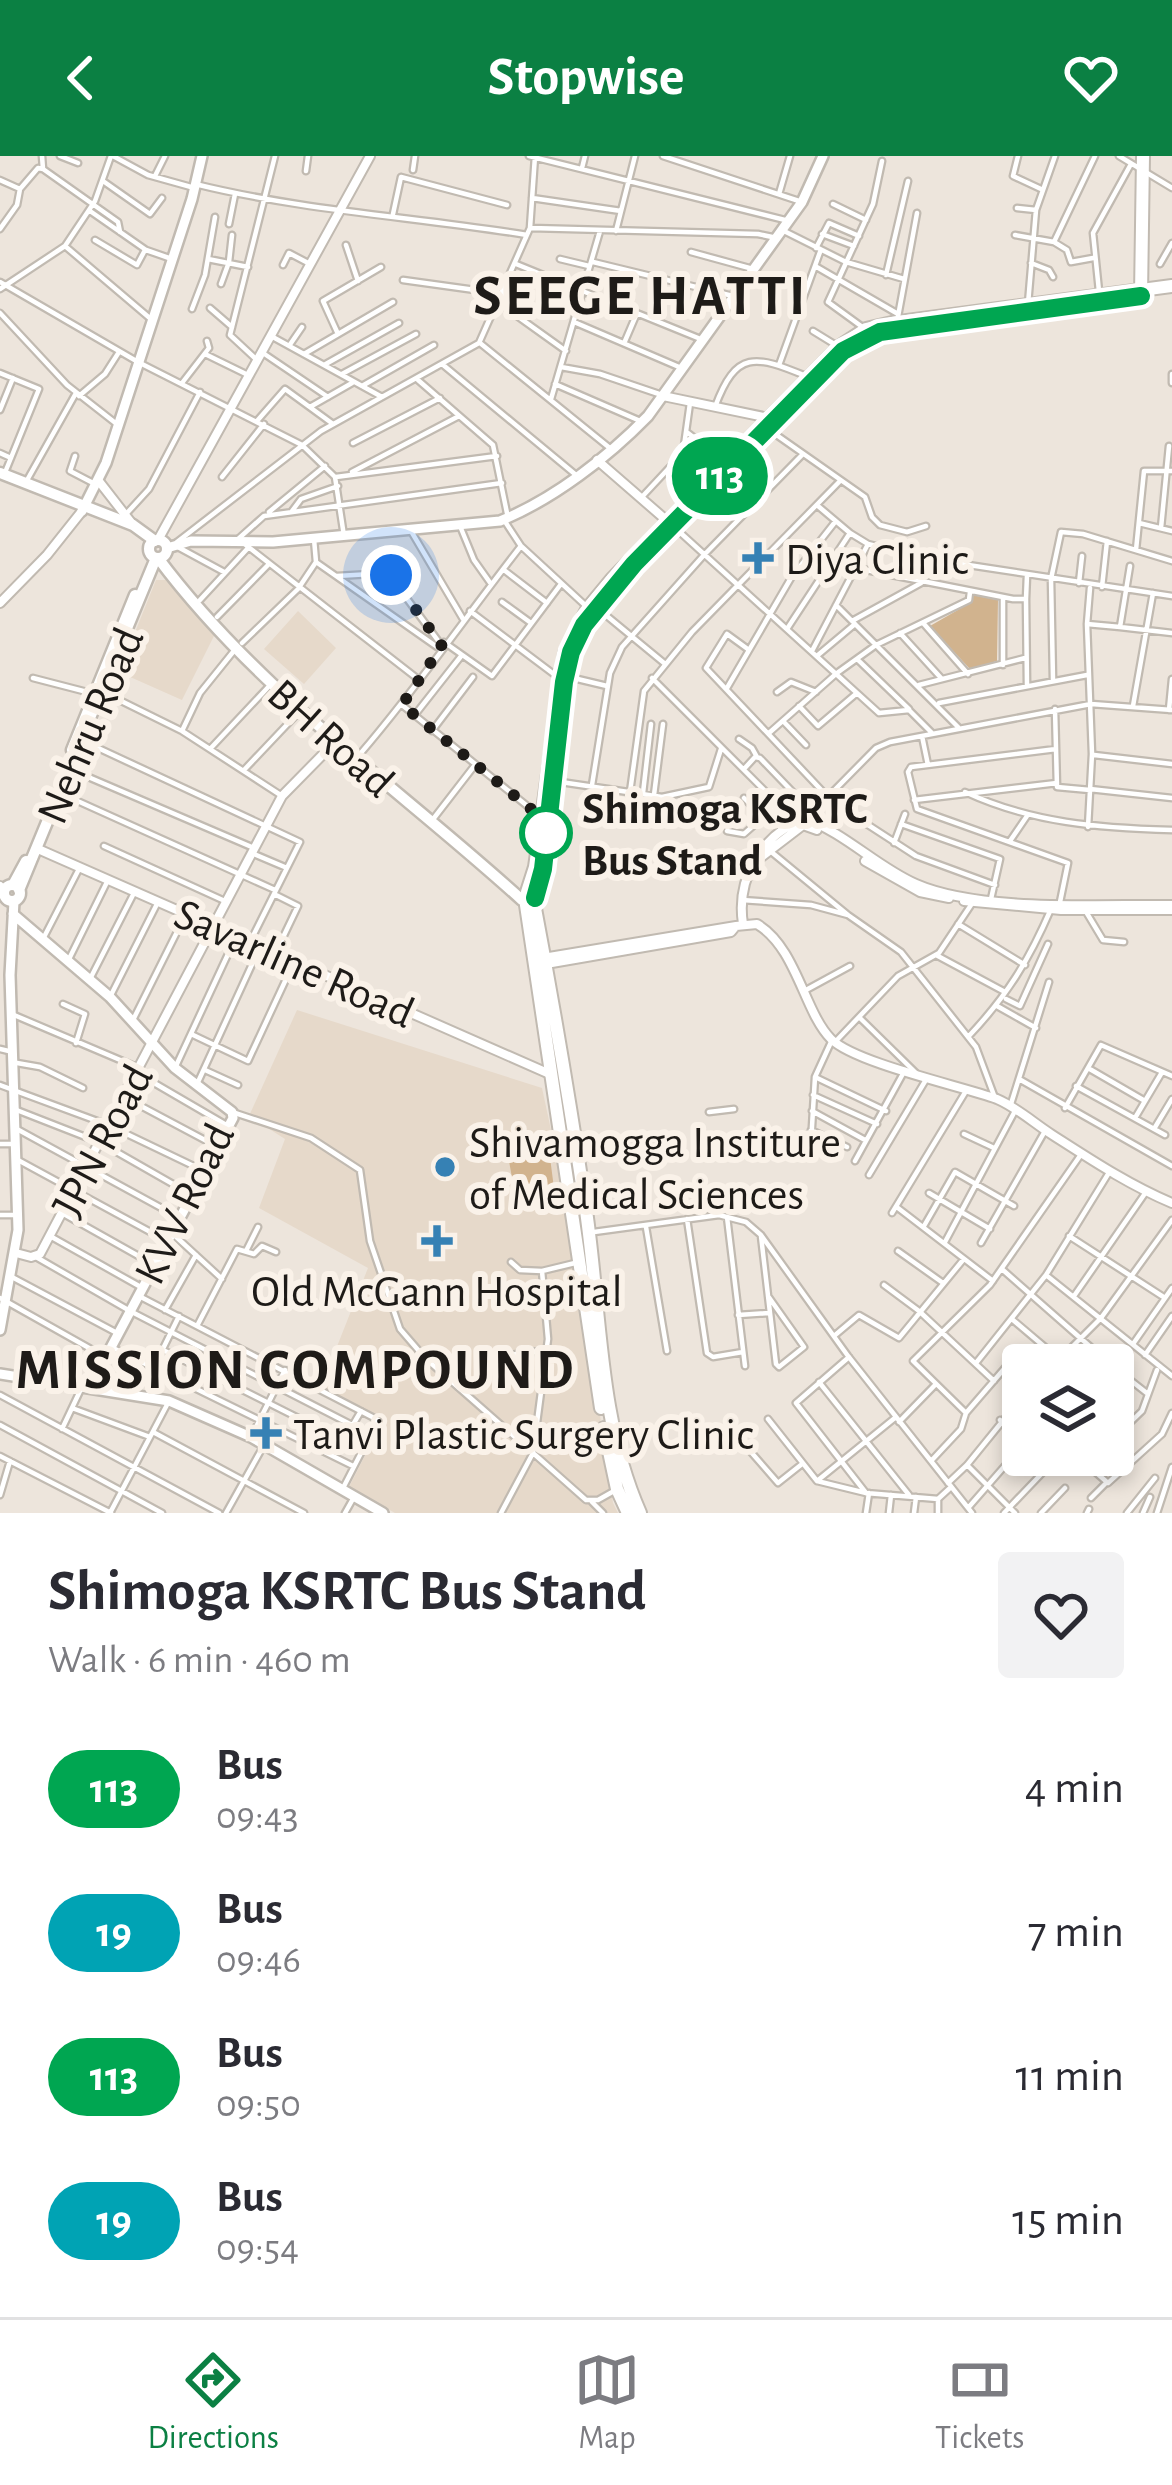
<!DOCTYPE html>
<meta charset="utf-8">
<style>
body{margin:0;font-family:"Alegreya Sans",sans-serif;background:#f2f2f3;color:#2b2b33;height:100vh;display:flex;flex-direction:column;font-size:45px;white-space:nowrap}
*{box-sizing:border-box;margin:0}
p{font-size:39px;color:#7c7c81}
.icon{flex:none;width:66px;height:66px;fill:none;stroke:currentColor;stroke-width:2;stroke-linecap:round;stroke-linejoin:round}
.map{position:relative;height:1357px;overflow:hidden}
.details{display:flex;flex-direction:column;background:#fff;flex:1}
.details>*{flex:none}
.badge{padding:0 24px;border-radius:39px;font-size:42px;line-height:78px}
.controls{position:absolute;left:1002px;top:1188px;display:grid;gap:24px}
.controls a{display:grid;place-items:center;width:132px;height:132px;border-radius:12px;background:#fff;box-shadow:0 6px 18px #0003;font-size:60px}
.you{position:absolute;width:60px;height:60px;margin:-30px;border:9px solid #fff;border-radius:50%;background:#1a73e8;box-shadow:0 0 0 18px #1a73e833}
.map>.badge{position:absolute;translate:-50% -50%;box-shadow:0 0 0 6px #fff}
.round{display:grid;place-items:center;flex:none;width:126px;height:126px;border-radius:12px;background:#f2f2f3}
.headline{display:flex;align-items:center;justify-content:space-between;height:204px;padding:0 48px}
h1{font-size:57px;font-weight:600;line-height:90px}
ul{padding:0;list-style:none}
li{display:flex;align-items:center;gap:36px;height:144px;padding:0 48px}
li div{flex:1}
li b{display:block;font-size:45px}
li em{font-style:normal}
li .badge{min-width:132px;font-weight:700;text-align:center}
header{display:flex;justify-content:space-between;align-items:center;height:156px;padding:0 48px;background:#0b8043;color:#fff;font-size:54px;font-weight:600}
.tabs{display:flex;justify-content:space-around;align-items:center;height:168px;border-top:3px solid #e1e1e2;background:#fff;font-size:33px;color:#7c7c81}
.tabs a{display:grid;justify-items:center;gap:6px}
.tabs .on{color:#0b8043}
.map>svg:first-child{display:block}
</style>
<header><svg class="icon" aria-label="back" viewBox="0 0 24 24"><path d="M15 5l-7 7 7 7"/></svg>Stopwise<svg class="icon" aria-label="heart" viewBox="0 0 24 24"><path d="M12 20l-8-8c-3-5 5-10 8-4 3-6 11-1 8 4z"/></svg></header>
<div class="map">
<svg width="1172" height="1357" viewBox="0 0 1172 1357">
<rect width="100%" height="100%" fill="#ede5dc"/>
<path fill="#e6d9ca" d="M156 424H167L216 476 182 544 119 516Z
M298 455 336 492 304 528 264 493Z
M297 854 542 932 573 1077 613 1347 618 1357H395L349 1331 383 1264 321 1231 368 1112 259 1052 285 983 249 960Z"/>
<path fill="#d1b38e" d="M972 439 998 444 997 505 970 513 930 470 970 447Z
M548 986 555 1040 516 1044 509 1005 516 988Z"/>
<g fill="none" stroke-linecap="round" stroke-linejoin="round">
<defs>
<path id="minor" d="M42 0 43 13
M60 0 78 7
M113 0 148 19 191 31
M529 0 789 65
M663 0 802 46
M1018 0 1013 20 1041 33
M1119 0 1172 32
M582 12 585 0
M413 14 415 0
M306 15 308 0
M155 20 165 0
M0 24 20 33 38 12 43 13 118 66 120 76
M103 25 150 58 162 42
M195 28C304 55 417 61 527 79
M779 38 790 0
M532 42 621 55
M833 48 866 64
M1017 52 1036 54
M90 55 146 94 172 103
M393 58 401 21 507 49
M229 68 235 38
M531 72 758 78 777 82
M0 73 17 49 20 33
M782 74 846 106 904 123
M616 75 635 0
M822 78 854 90
M1015 79 1054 86 1067 94 1071 106 1093 102
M95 84 137 109 145 94
M1054 86 1095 0
M346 89 358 125
M65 90 152 164
M816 92 829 67 859 80
M691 96 753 113
M208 103 248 111
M560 103 589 110
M593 106 733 140
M1031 107 1049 114 1053 121
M516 108 703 184
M1160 108 1172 87
M283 109 289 97 310 108
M815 110 898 158
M886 119 908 25
M403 124 504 138
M0 126 138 206 302 289 335 321 344 380
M221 128 229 106 232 79
M0 133 65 90 95 45 111 0
M1099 135 1093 77 1131 8
M499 147 566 195
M1028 148 1036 54 1055 0
M210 152 232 171
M192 153 205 119 215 61
M0 157 67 229 118 269
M574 166 679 211
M897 166 917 57
M861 170 828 146 873 48 882 5
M813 175 839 191
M338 178 323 145 381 111
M271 180 382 241
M625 185 637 157
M480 187 611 293
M289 190 302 171
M263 197 328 241
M205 198 248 219
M304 198 393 146
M257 204 230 179 275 0
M442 208 576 319
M324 209 399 167
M779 209 820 96
M561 211 600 218 659 238
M0 217 39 233 4 319
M342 218 416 178
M1172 218V227
M418 224 493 289 508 362
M182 227 209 192 207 185
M555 228 638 264
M362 230 434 189
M79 240 105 218 119 196
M551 243 600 75
M310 251 352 227
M715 251C736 194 755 199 806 220
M0 254 13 222
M257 265 285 233 333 268
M768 273 865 341 872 361 880 369 907 376 926 370
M688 277 722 303
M353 287 440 242
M0 297 11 302
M75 300 70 315 95 328
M352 316 459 260
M222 321 264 268
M336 321 497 300
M26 326 76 237
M641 342 683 297 690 247
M292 355 301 343 338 330
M269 356 325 310
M127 357 149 333 200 236
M504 364 521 390 586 450
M1139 367 1172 375
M460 370 474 404 491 428
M673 370 879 557 909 554 932 577
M1161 372 1169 290
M411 375 463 463
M850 377 868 388 929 403 1172 440
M237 384 264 360 502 327
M177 386 321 275 479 187 530 72 535 0
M242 386 418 523
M176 390 224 416
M1136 394 1144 315H1172
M316 406 440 493
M1130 410 1120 471 1172 477
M856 412 1013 443H1026L1027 419
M504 414 547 447
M337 420 388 417 442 490
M1079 427 1082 400
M1102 431 1107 385
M1003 443V509
M1026 443 1027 530
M200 444 248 392
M502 446 531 467
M836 449 958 571
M596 451 664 507
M470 455 559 522
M217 461 268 409
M852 465 921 427
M924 468 968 518
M1087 468 1120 471
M787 473 850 377 818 350
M900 477 941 522
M444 486 492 520 561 428
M242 487 298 433 316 406 314 383
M749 494 727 478 706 512 826 639
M812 495 868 388
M818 499 855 468
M857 503 909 553
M565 520 607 530
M33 522 91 537
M652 522 796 666
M1053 524 1051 423 1061 376 1083 378 1172 405
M919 529 1025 502
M727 532 791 422 835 366
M103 536 182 575 282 640
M777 536 791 526 816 536
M939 547 1087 519
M402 549 541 661
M799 550 818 570 857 537
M1133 550 1153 437
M1055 553 1057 631 1090 634
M1169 554 1172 523
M414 560 462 499
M783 565 806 589
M182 575 200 537 233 496
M432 575 473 521
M769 577 837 517 876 489 969 444 970 436
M922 580 928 609
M739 583 752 592 757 601
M83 585 300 686 251 784
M210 593 272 527
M1056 593 911 611 908 616 917 653 1068 707 1060 746
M360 598C417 532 467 459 521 390
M1094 599 1172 608
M744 613 755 601 760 602 812 656
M72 614 254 692
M244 614 298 557
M554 625 662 641 709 631 721 593
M592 629 610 517 622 491 704 399 802 299
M1090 633 1172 642
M630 636 644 535 692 476 840 325
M965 636C1032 667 1099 672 1172 674
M643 637 651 568
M62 638 275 734
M654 639 663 568
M744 642 763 661
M914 644 1057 627
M629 658 656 663 662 641
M434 662 475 609
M859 663 916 700 995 729
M805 664 876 592 890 586 1091 548 1172 554
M901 668 1000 703 991 743
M1088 671 1092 598 1087 468 1090 432
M727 675 744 678 778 648
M1010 685 1027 660
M894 687 905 658
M104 690 227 746
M769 694 848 759
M254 698 287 712
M274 738 298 750 276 796
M742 744 811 749 848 759 901 796 976 891 995 942
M1085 754 1103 784 1124 786
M958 768 1025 809
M43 783 79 713
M936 799 1005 836
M69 803 108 724
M90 823 134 737
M806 834 850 810
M110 841 158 746
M1006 843 1020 850 1048 788
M63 848 85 858 76 887
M997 850 1036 872
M14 859 139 912
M860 862 916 917
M132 866 186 758
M191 878 248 905 294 806
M968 881C1007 840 1029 804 1051 753
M836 885 898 820 939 797 973 746
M0 893 13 896
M17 907 40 911 83 932
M175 912 236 781
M1088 912 1145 945
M205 914 238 929
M137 917 228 970
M815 921 886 955
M1019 923 1172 1010
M198 926 260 791
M0 929 108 969 204 1015
M1076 930 1165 979
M813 939 877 968
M124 941 218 991
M1010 951 1049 826
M1065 952 1101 889 1172 920
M14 953 101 987 192 1039
M812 955 865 984
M232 956 311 982 360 1014 370 1085 400 1173 425 1202 533 1297 501 1357
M709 956 734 953
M1135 962 1161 918
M15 972 178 1061
M1154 973 1172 943
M811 974 847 991
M964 978 994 992
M811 987 815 921 832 884
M0 988H15
M16 1003 167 1085
M855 1005 905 914
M869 1019 927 922
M929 1037 990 1073
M898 1052 993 1125
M62 1057 151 1107
M892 1057 966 935
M0 1059H17
M727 1061 745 1210
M687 1063 707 1197 713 1201 743 1196
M924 1070 955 1016 1014 1050
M646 1071 667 1195
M594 1076 719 1059 746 1066 761 1079 848 1200 972 1357
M173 1078 222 1123
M50 1080 139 1130
M761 1080 776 1208 779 1211 804 1191 768 1140
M1069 1080 1165 1142
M945 1086 1015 955
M981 1087 1045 975
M246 1095 258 1071
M898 1095 943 1127
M36 1101 130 1155 352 1269
M511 1106 520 1114 542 1115
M575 1107 542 1115 548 1183 533 1297 586 1344H598L614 1335
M1003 1114 1111 1209
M1046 1119 1172 1220
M10 1120 117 1177
M884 1129 919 1155 994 1225
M139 1140 378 1264 342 1334
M1074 1140 1146 1036
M0 1142 105 1201
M165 1154 196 1099
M738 1159 769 1157
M1013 1164 1059 1203
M197 1170 237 1093 254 1098 262 1090 276 1096
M834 1180 859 1159 899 1182 963 1104
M1133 1188 1172 1132
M111 1191 353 1310
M163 1194 362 1294
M510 1199 547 1194
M1145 1199 1172 1160
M849 1201 796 1247 866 1337
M1010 1206 966 1257 913 1205 990 1129 1082 997
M976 1207 1046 1119 1110 1015
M155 1209 179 1160
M1054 1209 1101 1162 1172 1064
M1113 1210 1120 1216 1113 1223
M1120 1216 1148 1238
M819 1226 909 1339
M0 1239 219 1357
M72 1252 150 1281
M1113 1261 1125 1273
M768 1263 817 1325 866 1337 938 1343
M1000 1264 1023 1285
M899 1266 936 1228
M0 1269 162 1357
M62 1273 80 1235
M153 1276 304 1357
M251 1281 285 1214
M1113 1283 1142 1255 1157 1214
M344 1284 361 1255
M751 1296 778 1327 802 1308
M1076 1299 1108 1327 1162 1278 1172 1257
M0 1300 111 1357
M932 1304 961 1273 966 1257
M1084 1308 1095 1299
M967 1309 1015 1357
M817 1325 896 1261
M948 1327 967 1309 1023 1240
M0 1339 10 1305
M1091 1342 1105 1328
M592 1346 603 1357
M968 1352 1023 1289
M110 1357 169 1245
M226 1357 264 1289
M345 1357 354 1341
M866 1357 869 1337
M889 1357 891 1339
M914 1357 916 1341
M938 1357V1343L950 1332
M1004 1357 1047 1312 1037 1299
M1041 1357 1065 1332
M1087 1357 1089 1353
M1127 1357 1155 1322
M1143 1357 1150 1341
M1157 1357 1172 1311"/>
<path id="tertiary" d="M663 240 769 262
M597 304 673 370
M98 324 133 369
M158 384 370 0
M0 447 47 399 82 355
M38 693 552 919
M756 705 803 669 817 674
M865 705 920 736 949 742
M0 730 4 734
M964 745 1061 754H1172
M743 768C736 723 761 678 805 663 844 676 877 711 916 728 980 756 1100 748 1172 749
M543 802 736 770
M546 808 731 776 736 770 757 768C797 792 804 856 831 883 855 907 961 930 997 943 1016 951 1034 967 1051 978 1090 1003 1129 1029 1172 1047
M16 1097 31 1101 40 1098 282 640 340 581"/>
<path id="secondary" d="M82 355 106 307 192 43 202 0
M167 392 191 385 273 386 500 365C554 343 608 301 648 260L802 46 823 0
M13 758 110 841 175 912 232 956 233 962 90 1231
M0 1174 18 1074 10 819 14 745
M0 1218 169 1245 251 1281 383 1357"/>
<path id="primary" d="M0 317 133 369 155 385
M149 393a9 9 0 1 1 18 0a9 9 0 1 1-18 0Z
M158 402C259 537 399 632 522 744
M72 594 135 439
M4 737a8 8 0 1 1 16 0a8 8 0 1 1-16 0Z
M13 729 26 705
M19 734 156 402"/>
<path id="trunk" d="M1141 139 1143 0
M527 736 535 711 565 497 588 452 612 423 839 191 866 173 892 167 1172 130
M535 742 543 709
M534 747C553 847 570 948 585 1048 601 1151 597 1260 640 1357
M526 749 601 1252
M604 1272 617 1333 628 1357"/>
</defs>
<use href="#minor" stroke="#c1bab1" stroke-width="9"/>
<use href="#tertiary" stroke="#c1bab1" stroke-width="12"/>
<use href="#secondary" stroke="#c1bab1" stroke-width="14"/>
<use href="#primary" stroke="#c1bab1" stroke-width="15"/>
<use href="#trunk" stroke="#c1bab1" stroke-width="16"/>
<use href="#minor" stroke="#fff" stroke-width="4.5"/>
<use href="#tertiary" stroke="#fff" stroke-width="8"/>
<use href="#secondary" stroke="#fff" stroke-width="9"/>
<use href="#primary" stroke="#fff" stroke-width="10"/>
<use href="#trunk" stroke="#fff" stroke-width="12"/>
</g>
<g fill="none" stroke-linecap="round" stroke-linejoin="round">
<defs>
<path id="line" d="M535 742 543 713 564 526 571 496 584 469 634 408 843 195 880 176 1141 140"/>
</defs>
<use href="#line" stroke="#fff" stroke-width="27"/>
<use href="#line" stroke="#00a651" stroke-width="18"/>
<path stroke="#1e1b18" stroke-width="12" stroke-dasharray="0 21.6" d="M391 419 442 490 402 549 541 661 546 677"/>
</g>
<g fill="#3681b4" stroke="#faf2e9" stroke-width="4.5">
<path d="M752 384h12v12h12v12h-12v12h-12v-12h-12v-12h12z"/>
<circle cx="445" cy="1011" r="12"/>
<path d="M431 1067h12v12h12v12h-12v12h-12v-12h-12v-12h12z"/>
<path d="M260 1259h12v12h12v12h-12v12h-12v-12h-12v-12h12z"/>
</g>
<circle fill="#fff" stroke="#00a651" stroke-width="6" cx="546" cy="677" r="24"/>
<g text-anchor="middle" stroke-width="12" stroke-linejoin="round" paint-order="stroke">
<g font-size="45" fill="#1e1b18" stroke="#faf2e9" text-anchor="start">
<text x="785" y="418">Diya Clinic</text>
<text x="469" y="1001">Shivamogga Institure<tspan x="469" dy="52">of Medical Sciences</tspan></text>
<text x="437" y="1150" text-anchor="middle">Old McGann Hospital</text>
<text x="293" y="1293">Tanvi Plastic Surgery Clinic</text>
</g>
<g font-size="45" fill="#1e1b18" stroke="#faf2e9">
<text transform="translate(89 569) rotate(-67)" y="16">Nehru Road</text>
<text transform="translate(332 581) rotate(42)" y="16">BH Road</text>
<text transform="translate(295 806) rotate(24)" y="16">Savarline Road</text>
<text transform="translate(101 984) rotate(-62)" y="16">JPN Road</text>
<text transform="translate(183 1047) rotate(-64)" y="16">KVV Road</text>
</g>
<g font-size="45" font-weight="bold" fill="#1e1b18" stroke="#faf2e9" text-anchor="start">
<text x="582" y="667">Shimoga KSRTC<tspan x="582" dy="52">Bus Stand</tspan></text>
</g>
<g font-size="57" font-weight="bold" letter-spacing="3" fill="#1e1b18" stroke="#faf2e9">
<text x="641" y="158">SEEGE HATTI</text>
<text x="296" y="1232">MISSION COMPOUND</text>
</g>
</g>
</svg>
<div class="controls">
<a><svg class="icon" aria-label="layers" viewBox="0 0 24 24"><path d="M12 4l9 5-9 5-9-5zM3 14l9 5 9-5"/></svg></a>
</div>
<div class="you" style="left:391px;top:419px"></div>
<b class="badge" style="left:720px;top:320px;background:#00a651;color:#fff">113</b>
</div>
<section class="details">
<div class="headline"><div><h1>Shimoga KSRTC Bus Stand</h1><p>Walk · 6 min · 460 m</p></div><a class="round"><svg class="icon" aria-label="heart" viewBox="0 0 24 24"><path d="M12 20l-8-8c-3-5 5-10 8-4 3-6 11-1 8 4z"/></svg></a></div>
<ul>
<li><span class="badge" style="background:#00a651;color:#fff">113</span><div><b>Bus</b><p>09:43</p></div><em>4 min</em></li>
<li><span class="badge" style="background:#00a3b4;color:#fff">19</span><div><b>Bus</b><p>09:46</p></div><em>7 min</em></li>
<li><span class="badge" style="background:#00a651;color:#fff">113</span><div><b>Bus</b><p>09:50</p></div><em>11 min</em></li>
<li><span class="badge" style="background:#00a3b4;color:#fff">19</span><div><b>Bus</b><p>09:54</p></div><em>15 min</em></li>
</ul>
</section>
<nav class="tabs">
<a class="on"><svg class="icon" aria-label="directions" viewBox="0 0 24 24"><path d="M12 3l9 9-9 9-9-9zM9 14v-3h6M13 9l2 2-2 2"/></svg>Directions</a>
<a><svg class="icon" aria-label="map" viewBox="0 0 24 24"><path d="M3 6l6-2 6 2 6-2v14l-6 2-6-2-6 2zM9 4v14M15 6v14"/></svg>Map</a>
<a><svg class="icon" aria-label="tickets" viewBox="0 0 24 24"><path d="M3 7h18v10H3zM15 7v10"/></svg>Tickets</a>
</nav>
